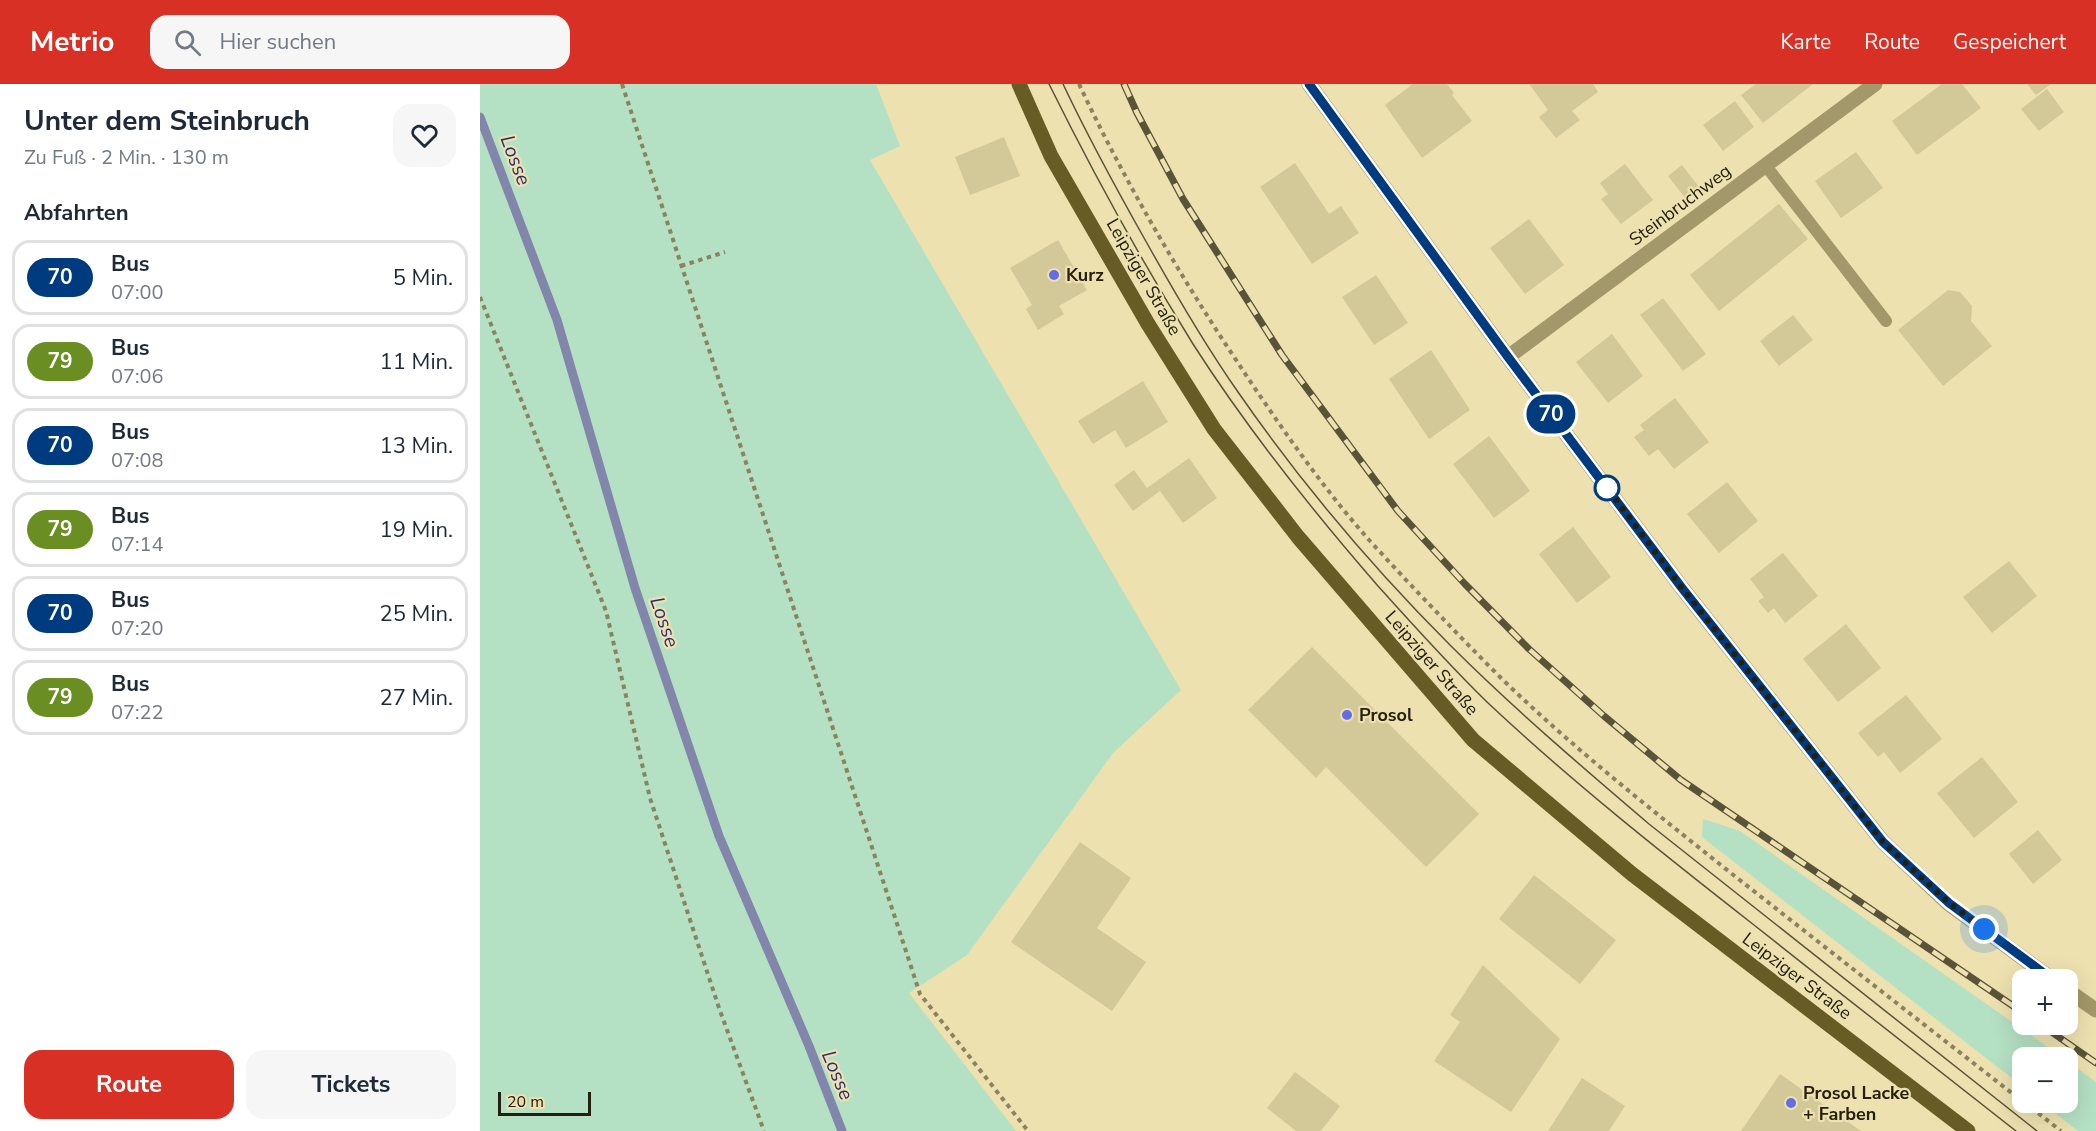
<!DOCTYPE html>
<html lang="de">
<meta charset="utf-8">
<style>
body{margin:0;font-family:"Nunito Sans",sans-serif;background:#f6f6f7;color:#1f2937;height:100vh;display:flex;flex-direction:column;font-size:22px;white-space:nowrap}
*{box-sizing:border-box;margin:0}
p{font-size:20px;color:#747a83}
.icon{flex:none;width:33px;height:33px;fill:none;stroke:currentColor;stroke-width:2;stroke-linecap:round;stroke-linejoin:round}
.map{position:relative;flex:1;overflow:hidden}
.side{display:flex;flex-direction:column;background:#fff;width:480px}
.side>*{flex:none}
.badge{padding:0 12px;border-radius:20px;font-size:21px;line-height:39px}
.controls{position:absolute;left:1532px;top:885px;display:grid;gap:12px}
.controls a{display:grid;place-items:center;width:66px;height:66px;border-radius:12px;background:#fff;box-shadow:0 6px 24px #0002;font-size:30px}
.scale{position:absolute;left:18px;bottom:15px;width:93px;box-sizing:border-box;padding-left:6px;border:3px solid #25200d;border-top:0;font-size:16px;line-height:21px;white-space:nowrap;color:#25200d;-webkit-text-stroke:4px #ede1b0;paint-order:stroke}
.you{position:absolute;width:30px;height:30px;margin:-15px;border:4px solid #fff;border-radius:50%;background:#1a73e8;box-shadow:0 0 0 9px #1a73e833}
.map>.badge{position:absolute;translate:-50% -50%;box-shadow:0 0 0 3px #fff}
h2{padding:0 24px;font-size:22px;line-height:54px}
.round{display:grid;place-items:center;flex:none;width:63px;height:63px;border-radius:18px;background:#f6f6f7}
.head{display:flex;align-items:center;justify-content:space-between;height:102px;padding:0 24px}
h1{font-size:28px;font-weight:700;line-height:45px}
.cta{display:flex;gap:12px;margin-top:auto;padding:12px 24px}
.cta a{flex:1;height:69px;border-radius:18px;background:#d93025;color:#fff;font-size:24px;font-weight:700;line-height:69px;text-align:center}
.cta a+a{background:#f6f6f7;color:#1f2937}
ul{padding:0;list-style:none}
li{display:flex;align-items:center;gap:18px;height:75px;margin:0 12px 9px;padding:0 12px;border:3px solid #e0e1e3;border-radius:18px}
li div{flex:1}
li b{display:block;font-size:22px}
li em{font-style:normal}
li .badge{min-width:66px;font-weight:700;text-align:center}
header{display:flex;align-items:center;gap:36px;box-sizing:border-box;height:84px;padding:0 30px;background:#d93025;color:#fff}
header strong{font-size:28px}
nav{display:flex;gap:33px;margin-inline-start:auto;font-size:21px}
.search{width:420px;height:54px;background:#f6f6f7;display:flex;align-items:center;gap:15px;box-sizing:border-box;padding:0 21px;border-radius:18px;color:#747a83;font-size:22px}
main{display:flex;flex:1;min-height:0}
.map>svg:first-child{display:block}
</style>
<header>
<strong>Metrio</strong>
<div class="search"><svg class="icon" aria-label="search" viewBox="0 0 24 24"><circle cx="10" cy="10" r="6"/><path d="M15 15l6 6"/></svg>Hier suchen</div>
<nav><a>Karte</a><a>Route</a><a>Gespeichert</a></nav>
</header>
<main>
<section class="side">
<div class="head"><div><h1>Unter dem Steinbruch</h1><p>Zu Fuß · 2 Min. · 130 m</p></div><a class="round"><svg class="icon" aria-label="heart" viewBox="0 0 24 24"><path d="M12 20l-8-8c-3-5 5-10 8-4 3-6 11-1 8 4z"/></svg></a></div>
<h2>Abfahrten</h2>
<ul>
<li><span class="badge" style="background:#003b80;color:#fff">70</span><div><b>Bus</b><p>07:00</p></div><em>5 Min.</em></li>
<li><span class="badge" style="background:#6b8e23;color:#fff">79</span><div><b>Bus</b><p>07:06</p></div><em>11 Min.</em></li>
<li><span class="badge" style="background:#003b80;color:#fff">70</span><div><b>Bus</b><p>07:08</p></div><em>13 Min.</em></li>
<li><span class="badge" style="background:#6b8e23;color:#fff">79</span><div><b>Bus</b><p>07:14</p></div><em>19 Min.</em></li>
<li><span class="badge" style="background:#003b80;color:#fff">70</span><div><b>Bus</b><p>07:20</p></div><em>25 Min.</em></li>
<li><span class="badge" style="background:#6b8e23;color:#fff">79</span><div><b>Bus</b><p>07:22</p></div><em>27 Min.</em></li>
</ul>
<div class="cta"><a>Route</a><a>Tickets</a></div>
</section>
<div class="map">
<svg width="1616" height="1047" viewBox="0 0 1616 1047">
<rect width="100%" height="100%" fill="#ede1b0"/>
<path fill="#b4e0c3" d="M0 0H396L420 62 390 76 701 606 633 669 487 871 429 909 536 1047H0Z
M1223 735 1260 747 1582 973 1542 974V1002L1222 753Z
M1587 977 1616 998V1047H1598L1562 1019 1587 1018Z"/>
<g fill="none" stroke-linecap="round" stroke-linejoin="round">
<path stroke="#8186aa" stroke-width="9" d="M0 33 77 236 155 504 239 752 329 962 362 1047"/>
</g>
<path fill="#d3c897" d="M933 0H967L974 9 972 11 992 37 942 74 905 21Z
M1049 0H1113L1118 8 1092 27 1100 36 1076 54 1059 33 1068 26Z
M1276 0H1333L1283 39 1261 11Z
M1462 0H1482L1501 24 1437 71 1412 37Z
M1547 0H1571L1556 11Z
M1567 5 1584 28 1559 47 1541 25Z
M1255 17 1274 43 1243 67 1223 41Z
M524 53 540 92 490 111 475 73Z
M1376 68 1403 104 1361 134 1335 97Z
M815 79 849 130 861 122 879 149 832 180 780 103Z
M1145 80 1173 116 1141 140 1121 115 1128 110 1120 99Z
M1202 81 1220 104 1206 115 1188 92Z
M1299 120 1328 155 1239 227 1210 191Z
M1049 135 1084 181 1045 210 1010 164Z
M578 156 607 206 579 222 584 230 558 246 546 225 552 221 530 184Z
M896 191 928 239 894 261 862 213Z
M1468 206 1480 208 1492 222 1491 237 1512 262 1463 302 1418 246Z
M1183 214 1226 270 1203 287 1160 231Z
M1313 231 1333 256 1299 282 1280 257Z
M1132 250 1163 292 1128 319 1096 278Z
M951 266 990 326 949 355 909 295Z
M663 297 688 338 646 364 635 346 613 360 598 337Z
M1195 314 1229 358 1194 385 1178 365 1169 372 1154 353 1164 346 1160 341Z
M1009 352 1050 407 1014 434 973 380Z
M709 374 737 414 703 439 680 407 653 427 634 401 654 386 667 404Z
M1247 398 1278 437 1239 469 1207 430Z
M1093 443 1131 493 1097 519 1059 470Z
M1303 469 1338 512 1305 539 1294 524 1288 529 1278 517 1284 513 1270 495Z
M1529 477 1557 512 1512 549 1483 513Z
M1366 540 1401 584 1358 618 1323 575Z
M832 563 999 730 946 783 846 683 836 694 768 626Z
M1426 611 1462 655 1420 689 1404 668 1398 673 1378 649Z
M1502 673 1538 718 1494 754 1457 709Z
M1558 746 1582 776 1553 800 1529 770Z
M600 758 651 794 617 844 666 878 632 927 531 858Z
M1054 791 1136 856 1100 900 1019 835Z
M1003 881 1080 955 1031 1028 954 977 980 938 970 931Z
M815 988 860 1022 841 1047H816L787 1024Z
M1300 990 1381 1047H1261Z
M1102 994 1145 1022 1129 1047H1068Z"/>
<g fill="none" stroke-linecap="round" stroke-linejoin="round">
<path stroke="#8b8360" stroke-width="4" stroke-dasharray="4.5 4.5" stroke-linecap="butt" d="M142 0 440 910 548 1047
M599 0C645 98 700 192 760 282 800 342 842 403 890 457 933 504 977 550 1022 595 1091 662 1167 722 1242 782 1342 861 1442 939 1542 1017
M201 182 245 168
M0 213 126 527 170 714 239 924 284 1047
M1544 1018 1581 1047"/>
<path stroke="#a39869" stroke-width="12" d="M1286 82 1406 237"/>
<path stroke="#a39869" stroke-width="15" d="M829 0 1028 273 1202 504 1403 758 1469 820 1573 896
M1028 273 1395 0
M1587 906 1616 926"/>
<path stroke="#675b26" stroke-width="15" d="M539 0 571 72 668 240 734 345 818 453 993 656 1152 790 1488 1047"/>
<path stroke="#5a5338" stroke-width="1.5" d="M569 0C613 89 661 176 713 260 768 346 831 425 898 502 933 541 969 581 1007 618 1091 697 1182 769 1274 841 1361 910 1448 978 1536 1047
M583 0C609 55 638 108 668 161 696 211 725 261 758 308 819 396 894 485 970 561 1033 624 1101 682 1169 740L1557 1047"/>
<defs>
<path id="rail" d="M644 0 657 29 703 115 802 271 918 427 984 499 1049 565 1124 632 1201 696 1542 928
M1560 940 1616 979"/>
</defs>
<use href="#rail" stroke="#5a5338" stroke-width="7"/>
<use href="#rail" stroke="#ede1b0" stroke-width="4.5" stroke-dasharray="14" stroke-linecap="butt"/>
</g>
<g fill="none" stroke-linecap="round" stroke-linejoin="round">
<defs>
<path id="line" d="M829 0 1028 273 1202 504 1403 758 1469 819 1573 896"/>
</defs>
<use href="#line" stroke="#fff" stroke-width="14"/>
<use href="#line" stroke="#003b80" stroke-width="9"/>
<path stroke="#25200d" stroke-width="6" stroke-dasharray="0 10.8" d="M1127 404 1122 397 1202 504 1403 758 1469 819 1504 845"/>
</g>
<g fill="#656de6" stroke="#ede1b0" stroke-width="2">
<circle cx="574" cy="191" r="6"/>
<circle cx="867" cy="631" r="6"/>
<circle cx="1311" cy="1019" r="6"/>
</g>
<circle fill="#fff" stroke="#003b80" stroke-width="3" cx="1127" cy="404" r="12"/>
<g text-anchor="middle" stroke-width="4.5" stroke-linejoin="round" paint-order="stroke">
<g font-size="18" fill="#25200d" stroke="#ede1b0">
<text transform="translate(1200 121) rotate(-37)" y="6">Steinbruchweg</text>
<text transform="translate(664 193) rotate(60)" y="6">Leipziger Straße</text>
<text transform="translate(952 579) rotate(49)" y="6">Leipziger Straße</text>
<text transform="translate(1317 892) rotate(37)" y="6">Leipziger Straße</text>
</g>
<g font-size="18" font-weight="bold" fill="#25200d" stroke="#ede1b0" text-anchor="start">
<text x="586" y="197">Kurz</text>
<text x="879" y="637">Prosol</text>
<text x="1323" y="1015">Prosol Lacke<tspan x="1323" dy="21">+ Farben</tspan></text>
</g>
<g font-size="20" font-style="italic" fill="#2b2e72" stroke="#ede1b0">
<text transform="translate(36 76) rotate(69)" y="7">Losse</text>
<text transform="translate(185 538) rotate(71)" y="7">Losse</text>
<text transform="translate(358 991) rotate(67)" y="7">Losse</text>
</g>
</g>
</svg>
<div class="controls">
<a>+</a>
<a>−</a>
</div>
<div class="scale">20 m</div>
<div class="you" style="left:1504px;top:845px"></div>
<b class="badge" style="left:1071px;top:330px;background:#003b80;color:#fff">70</b>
</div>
</main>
